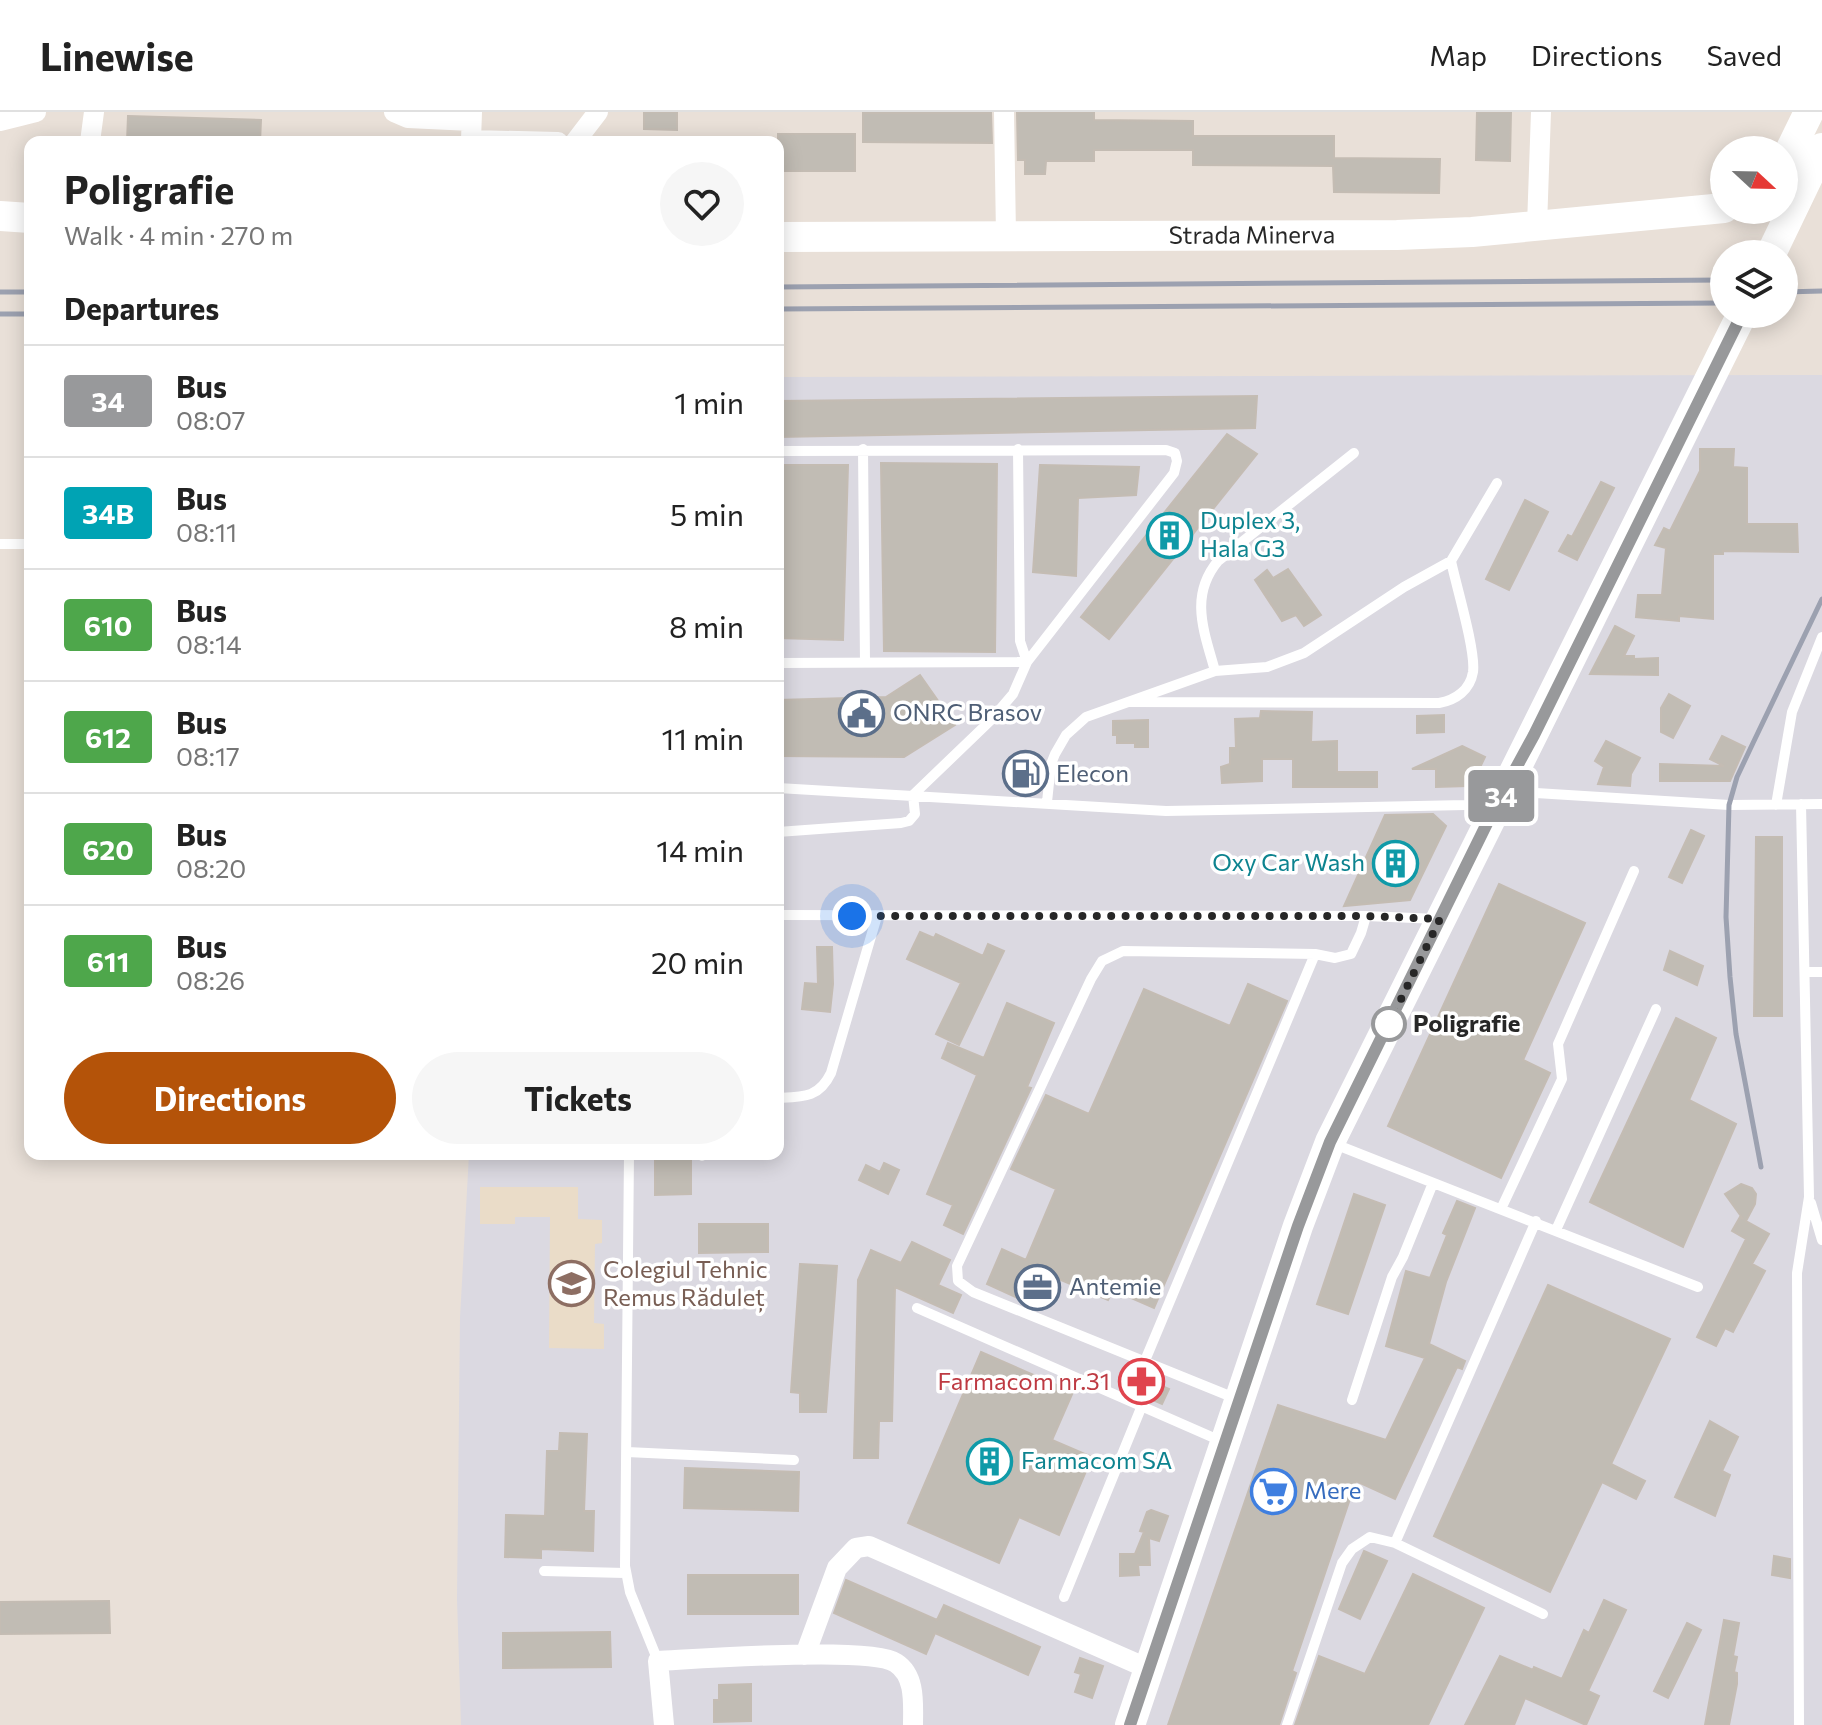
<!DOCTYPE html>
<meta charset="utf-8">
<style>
body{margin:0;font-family:Commissioner,sans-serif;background:#f6f6f6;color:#222;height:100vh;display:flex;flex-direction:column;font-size:30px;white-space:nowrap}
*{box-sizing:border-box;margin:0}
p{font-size:26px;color:#767676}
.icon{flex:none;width:44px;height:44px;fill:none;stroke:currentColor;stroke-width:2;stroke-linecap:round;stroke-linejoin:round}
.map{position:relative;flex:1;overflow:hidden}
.panel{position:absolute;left:24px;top:24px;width:760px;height:1024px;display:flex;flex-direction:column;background:#fff;border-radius:16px;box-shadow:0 4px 20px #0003}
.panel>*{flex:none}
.badge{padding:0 16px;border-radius:6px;font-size:28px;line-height:52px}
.needle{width:52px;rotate:112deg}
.buttons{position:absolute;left:1710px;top:24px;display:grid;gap:16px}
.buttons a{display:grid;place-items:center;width:88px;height:88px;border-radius:50%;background:#fff;box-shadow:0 4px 20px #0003;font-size:40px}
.you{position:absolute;width:40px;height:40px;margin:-20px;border:6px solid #fff;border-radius:50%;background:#1a73e8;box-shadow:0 0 0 12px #1a73e833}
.map>.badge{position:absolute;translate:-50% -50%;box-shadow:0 0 0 4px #fff}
h2{padding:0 40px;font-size:30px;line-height:72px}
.round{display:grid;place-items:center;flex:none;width:84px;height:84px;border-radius:42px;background:#f6f6f6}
.summary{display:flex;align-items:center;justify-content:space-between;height:136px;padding:0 40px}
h1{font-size:38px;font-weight:700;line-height:60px}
.button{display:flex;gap:16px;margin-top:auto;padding:16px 40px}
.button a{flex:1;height:92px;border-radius:48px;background:#b45309;color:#fff;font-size:32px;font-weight:700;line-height:92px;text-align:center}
.button a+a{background:#f6f6f6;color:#222}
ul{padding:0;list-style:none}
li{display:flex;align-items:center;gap:24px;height:112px;padding:0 40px;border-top:2px solid #e0e0e0}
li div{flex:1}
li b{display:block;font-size:30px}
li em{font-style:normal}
li .badge{min-width:88px;font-weight:700;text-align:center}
header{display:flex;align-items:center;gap:48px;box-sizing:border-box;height:112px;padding:0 40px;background:#fff;border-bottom:2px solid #e0e0e0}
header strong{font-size:38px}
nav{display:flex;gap:44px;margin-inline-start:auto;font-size:28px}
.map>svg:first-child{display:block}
</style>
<header>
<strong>Linewise</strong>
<nav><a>Map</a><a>Directions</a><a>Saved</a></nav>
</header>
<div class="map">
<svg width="1822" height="1613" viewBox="0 0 1822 1613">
<rect width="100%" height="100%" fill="#e9e0d8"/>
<path fill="#dbd9e1" d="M1822 263V1613H461L457 1487 460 1206 469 1042H778V265Z"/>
<path fill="#eadcc8" d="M480 1075H578V1107L602 1108V1131L595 1132 594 1211 604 1212V1237L549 1236 550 1105H515V1112H480Z"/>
<path fill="#c1bcb4" stroke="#c4bcb3" stroke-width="2" d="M644 0H677V18L644 17Z
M1017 0H1094V8L1193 9V24H1334V46L1440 47 1439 81 1334 80 1333 54 1193 53V38H1094V49H1046L1045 62H1025V48H1018Z
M1477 0H1511L1510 49 1476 48Z
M863 1H991L992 31 863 30Z
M128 4 261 8 260 30H127Z
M778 22H855V59H778Z
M1257 284 1255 316 778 325V289Z
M1227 322 1257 342 1109 527 1081 505Z
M1700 337H1734L1733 355 1747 356V412H1797L1798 440 1723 439V442H1713V507L1679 504V509L1636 505 1638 483H1662L1666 436 1655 433 1664 416 1670 419 1700 359Z
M881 351 997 352 995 540 884 539Z
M778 353H848L843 528 778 526Z
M1040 353 1139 355 1136 383 1078 386 1076 464 1033 460Z
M1601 370 1614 376 1577 448 1559 439 1568 423 1572 425Z
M1525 388 1548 400 1509 478 1486 467Z
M1288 457 1321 503 1304 514 1296 503 1282 509 1255 468 1267 458 1273 466Z
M1615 514 1634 524 1624 544H1634V547L1658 546V563L1590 562Z
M920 563 955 613 904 645 778 644V588L886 585Z
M1669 582 1690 594 1673 626 1661 620V596Z
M1261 599 1312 600 1311 630 1337 629V660H1377V675H1293V647H1262V669L1222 671 1221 655 1230 652V636H1236L1235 607 1260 606Z
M1444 603V620L1417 621V604Z
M1148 608V635H1135V631H1117V623H1113V609Z
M1722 624 1745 635 1730 669H1660V652L1724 654 1710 647Z
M1606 629 1640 646 1631 662 1630 674 1598 672 1604 655 1595 649Z
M1462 634 1485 645 1472 672 1468 674 1436 675V657H1412Z
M1035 656 1036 671 1006 672 1005 657Z
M1433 702 1446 714 1410 788 1344 794 1385 703Z
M1691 718 1704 724 1682 771 1669 765Z
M1756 725H1782V904H1754Z
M1499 772 1585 811 1523 948 1550 961 1501 1066 1388 1014Z
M920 820 934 826 936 822 983 844 988 832 1004 839 959 933 936 922 961 871 907 847Z
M817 835H832L833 872 830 900 802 897 805 871 818 872Z
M1670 839 1703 854 1697 873 1664 858Z
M1248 872 1287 889 1154 1196 1113 1178 1108 1188 1054 1165 1040 1196 987 1172 1002 1137 1026 1148 1056 1077 1011 1057 1046 983 1089 1002 1144 877 1230 914Z
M1007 891 1054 911 1027 975 1031 976 963 1122 944 1113 953 1093 927 1082 977 963 942 946 948 931 984 946Z
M1676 906 1716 926 1689 988 1736 1012 1683 1135 1590 1090Z
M655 1042H691V1082L655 1083Z
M884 1051 899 1058 888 1082 859 1068 866 1053 880 1060Z
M1741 1072 1752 1076 1756 1082 1755 1092 1746 1109 1769 1122 1752 1152 1765 1159 1733 1220 1725 1216 1716 1234 1697 1225 1746 1127 1732 1119 1740 1105 1743 1107 1725 1082Z
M1354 1082 1385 1093 1348 1202 1317 1192Z
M1457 1089 1475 1096 1446 1170 1429 1232 1465 1249 1462 1257 1457 1255 1395 1387 1356 1369 1292 1559 1296 1561 1279 1613H1168L1278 1293 1386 1328 1425 1246 1386 1234 1406 1159 1430 1166 1447 1123 1443 1121Z
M699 1112H768V1140L699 1141Z
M912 1130 950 1148 938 1173 961 1183 953 1201 895 1175 892 1309H879L878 1346H854L858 1168 871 1138 901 1151Z
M800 1152 837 1154 826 1300H800V1281L791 1280Z
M1548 1173 1670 1227 1611 1352 1645 1369 1636 1387 1602 1370 1550 1480 1434 1424Z
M981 1240 1073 1280 1052 1328 1092 1345 1059 1423 1019 1405 999 1451 908 1411Z
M1134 1262 1169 1277 1162 1292 1127 1277Z
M1710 1309 1738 1325 1722 1359 1730 1363 1715 1404 1675 1385Z
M560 1321 587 1322 584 1399H594L593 1439 541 1437V1446L505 1445 506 1403 545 1404 547 1339H559Z
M685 1356 799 1360 798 1399 684 1396Z
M1151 1398 1168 1404 1159 1429 1149 1426 1150 1453H1138L1139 1463 1120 1464V1442H1135L1144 1420 1140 1419 1147 1400Z
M1364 1439 1387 1449 1360 1507 1339 1497Z
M1774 1444 1790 1447V1466L1772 1463Z
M1413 1462 1484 1496 1428 1613H1295L1319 1544 1365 1562Z
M688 1463H798V1502H688Z
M846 1468 937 1508 944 1493 1040 1535 1028 1563 935 1521 926 1542 834 1501Z
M1604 1488 1626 1498 1588 1579 1599 1584 1586 1613 1525 1586 1514 1613H1465L1500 1544 1533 1558 1534 1555 1562 1567 1584 1518 1589 1521Z
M109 1489 110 1521 0 1522V1490Z
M1724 1508 1739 1511 1733 1544 1737 1545 1734 1560 1737 1561V1572L1729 1613H1705Z
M1687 1511 1701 1518 1668 1586 1654 1579Z
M610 1520 611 1555 503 1556V1521Z
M1080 1546 1103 1554 1092 1586 1075 1580 1081 1562 1075 1560Z
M751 1572V1609L714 1610V1588H719V1573Z"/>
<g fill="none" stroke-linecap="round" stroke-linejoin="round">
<path stroke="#fff" stroke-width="10" d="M863 337 865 550
M1018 337 1020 529 1027 550
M778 339 1166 338 1175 341 1177 349 1174 361 1027 550 1013 582 990 609 913 683
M0 432H30
M778 551 1027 550
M1215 559C1204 519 1189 484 1218 449L1354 341
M1132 590 1439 591C1456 588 1470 578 1473 560 1476 539 1456 473 1451 449
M778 676 1166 699 1466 693 1536 681 1729 693 1822 692
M1047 690 1051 652 1055 642 1066 623 1086 605 1215 559 1267 555 1304 541 1404 475 1451 449 1497 371
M1776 693 1792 600 1822 525
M778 720 901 711 909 709 915 702 913 683
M778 803 1366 804 1438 807
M1805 860H1822
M778 986C803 985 819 986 831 961L877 804
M1332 1031 1698 1175
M629 1042 625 1454 630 1480 658 1549
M702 1044V1042
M1811 1091 1822 1128
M1501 1097 1562 967 1558 932 1634 759
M1556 1118 1656 897
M917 1196 1221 1329
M1144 1251 1315 842
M1237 1287 973 1180 958 1169 957 1154 1091 867 1102 849 1123 839 1315 842 1335 846 1351 842 1361 821 1366 804
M1352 1288 1392 1165 1403 1145 1433 1071
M627 1340 794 1348
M1395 1431 1536 1109
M544 1459 625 1461
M1064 1485 1141 1296
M1287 1613 1342 1451 1352 1437 1370 1425 1395 1431 1543 1502
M1799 1613 1797 1161 1809 1085 1801 692"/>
<path stroke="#fff" stroke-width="20" d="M394 0 408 6 471 9
M472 0 471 28 558 30
M1004 0 1006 123
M0 9 36 0
M90 30 94 0
M575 30 598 0
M1537 114 1541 0
M805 1543 837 1456 856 1436 869 1434 1149 1557
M664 1613 658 1549C698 1547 871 1534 896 1551 916 1564 913 1592 913 1613"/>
<g stroke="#fff" stroke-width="30">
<path d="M1784 51 1809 0"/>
<path d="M0 104 30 106"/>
<path id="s1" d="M778 125 1397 123 1472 120 1724 96"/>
<path d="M1771 142 1822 36"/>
<path d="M1130 1613 1298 1114 1330 1030 1742 202"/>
</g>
<path stroke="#9ca1b0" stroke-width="5" d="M778 175 1724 168
M0 180H30
M1784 180 1822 179
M778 197 1724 191
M0 202H30
M1761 1055 1736 922 1730 865 1726 805 1729 693 1737 665 1753 631 1822 487"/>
</g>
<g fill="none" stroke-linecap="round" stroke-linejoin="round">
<defs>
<path id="line" d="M1130 1613 1298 1114 1330 1030 1499 687 1534 623 1742 202"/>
</defs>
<use href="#line" stroke="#fff" stroke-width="18"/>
<use href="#line" stroke="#98999b" stroke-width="12"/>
<path stroke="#272727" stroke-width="8" stroke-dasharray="0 14.4" d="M852 804H1366L1440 807 1389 912"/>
</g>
<defs>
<symbol id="building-ring" viewBox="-11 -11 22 22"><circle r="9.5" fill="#fff" stroke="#0f9aa8" stroke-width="1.5"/><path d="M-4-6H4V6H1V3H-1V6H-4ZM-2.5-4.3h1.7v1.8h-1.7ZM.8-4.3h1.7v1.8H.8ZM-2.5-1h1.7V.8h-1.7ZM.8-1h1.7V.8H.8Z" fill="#0f9aa8"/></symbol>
<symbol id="civic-ring" viewBox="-11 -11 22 22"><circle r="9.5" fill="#fff" stroke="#5c6f8a" stroke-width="1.5"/><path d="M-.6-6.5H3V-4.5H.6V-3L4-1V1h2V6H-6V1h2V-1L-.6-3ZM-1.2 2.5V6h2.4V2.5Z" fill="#5c6f8a"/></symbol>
<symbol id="fuel-ring" viewBox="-11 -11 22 22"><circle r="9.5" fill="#fff" stroke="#5c6f8a" stroke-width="1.5"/><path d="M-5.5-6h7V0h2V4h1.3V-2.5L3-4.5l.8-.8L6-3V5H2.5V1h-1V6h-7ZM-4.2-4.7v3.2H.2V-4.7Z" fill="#5c6f8a"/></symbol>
<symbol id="university-ring" viewBox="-11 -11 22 22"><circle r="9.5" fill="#fff" stroke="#8d6e63" stroke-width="1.5"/><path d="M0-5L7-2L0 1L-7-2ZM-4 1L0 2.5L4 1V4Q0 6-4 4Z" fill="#8d6e63"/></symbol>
<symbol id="office-ring" viewBox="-11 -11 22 22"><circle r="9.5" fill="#fff" stroke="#5c6f8a" stroke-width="1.5"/><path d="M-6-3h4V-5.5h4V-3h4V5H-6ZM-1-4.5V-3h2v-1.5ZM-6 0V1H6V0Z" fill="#5c6f8a"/></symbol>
<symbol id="pharmacy-ring" viewBox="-11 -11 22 22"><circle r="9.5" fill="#fff" stroke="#e0444e" stroke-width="1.5"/><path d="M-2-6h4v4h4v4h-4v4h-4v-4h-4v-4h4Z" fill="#e0444e"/></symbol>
<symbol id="supermarket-ring" viewBox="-11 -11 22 22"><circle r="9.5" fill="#fff" stroke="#3f7fe0" stroke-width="1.5"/><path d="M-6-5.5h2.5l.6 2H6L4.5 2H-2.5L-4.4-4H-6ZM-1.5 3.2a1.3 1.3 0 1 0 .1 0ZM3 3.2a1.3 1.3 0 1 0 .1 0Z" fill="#3f7fe0"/></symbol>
</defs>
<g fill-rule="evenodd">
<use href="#building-ring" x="1144" y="398" width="51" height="51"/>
<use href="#civic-ring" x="836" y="576" width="51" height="51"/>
<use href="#fuel-ring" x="1000" y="636" width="51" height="51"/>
<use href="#building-ring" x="1370" y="726" width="51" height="51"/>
<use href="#university-ring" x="546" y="1146" width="51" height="51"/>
<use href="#office-ring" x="1012" y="1150" width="51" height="51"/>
<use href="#pharmacy-ring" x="1116" y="1244" width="51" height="51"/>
<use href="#building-ring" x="964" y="1324" width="51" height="51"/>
<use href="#supermarket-ring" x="1248" y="1354" width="51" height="51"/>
</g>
<circle fill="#fff" stroke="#98999b" stroke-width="4" cx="1389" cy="912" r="16"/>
<g text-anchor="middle" stroke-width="7" stroke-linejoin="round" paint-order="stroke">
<g font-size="24" fill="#272727" stroke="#fff">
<text dy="8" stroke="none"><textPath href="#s1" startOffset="474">Strada Minerva</textPath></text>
</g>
<g font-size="24" fill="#0d838f" stroke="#fff" text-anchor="start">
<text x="1200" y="417">Duplex 3,<tspan x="1200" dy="28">Hala G3</tspan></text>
<text x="1365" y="759" text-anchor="end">Oxy Car Wash</text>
<text x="1021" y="1357">Farmacom SA</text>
</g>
<g font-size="24" fill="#4e5e75" stroke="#fff" text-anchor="start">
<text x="893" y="609">ONRC Brasov</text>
<text x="1056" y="670">Elecon</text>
<text x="1069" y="1183">Antemie</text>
</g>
<g font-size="24" font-weight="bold" fill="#272727" stroke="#fff" text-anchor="start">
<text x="1413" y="920">Poligrafie</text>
</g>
<g font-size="24" fill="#785e54" stroke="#fff" text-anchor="start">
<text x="603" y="1166">Colegiul Tehnic<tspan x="603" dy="28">Remus Răduleț</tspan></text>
</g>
<g font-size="24" fill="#be3a42" stroke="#fff" text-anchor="end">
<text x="1110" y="1278">Farmacom nr.31</text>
</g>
<g font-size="24" fill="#366cbe" stroke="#fff" text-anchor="start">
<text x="1304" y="1387">Mere</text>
</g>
</g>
</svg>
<div class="buttons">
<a><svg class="needle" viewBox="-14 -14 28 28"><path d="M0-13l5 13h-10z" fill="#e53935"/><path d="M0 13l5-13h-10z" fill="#767676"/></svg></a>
<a><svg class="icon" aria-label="layers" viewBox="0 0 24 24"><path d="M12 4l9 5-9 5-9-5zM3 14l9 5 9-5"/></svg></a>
</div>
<div class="you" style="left:852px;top:804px"></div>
<b class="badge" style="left:1501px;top:684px;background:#98999b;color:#fff">34</b>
<section class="panel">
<div class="summary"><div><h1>Poligrafie</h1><p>Walk · 4 min · 270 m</p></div><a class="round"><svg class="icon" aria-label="heart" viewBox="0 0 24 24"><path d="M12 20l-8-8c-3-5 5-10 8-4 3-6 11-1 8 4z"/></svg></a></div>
<h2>Departures</h2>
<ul>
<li><span class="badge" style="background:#98999b;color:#fff">34</span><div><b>Bus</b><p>08:07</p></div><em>1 min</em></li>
<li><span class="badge" style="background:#00a3b4;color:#fff">34B</span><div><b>Bus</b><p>08:11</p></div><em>5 min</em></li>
<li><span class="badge" style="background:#4ea74b;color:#fff">610</span><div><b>Bus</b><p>08:14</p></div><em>8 min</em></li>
<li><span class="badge" style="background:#4ea74b;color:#fff">612</span><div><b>Bus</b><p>08:17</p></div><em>11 min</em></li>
<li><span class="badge" style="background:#4ea74b;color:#fff">620</span><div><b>Bus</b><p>08:20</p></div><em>14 min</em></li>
<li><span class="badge" style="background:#4ea74b;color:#fff">611</span><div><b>Bus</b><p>08:26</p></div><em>20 min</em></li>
</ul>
<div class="button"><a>Directions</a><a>Tickets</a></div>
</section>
</div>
